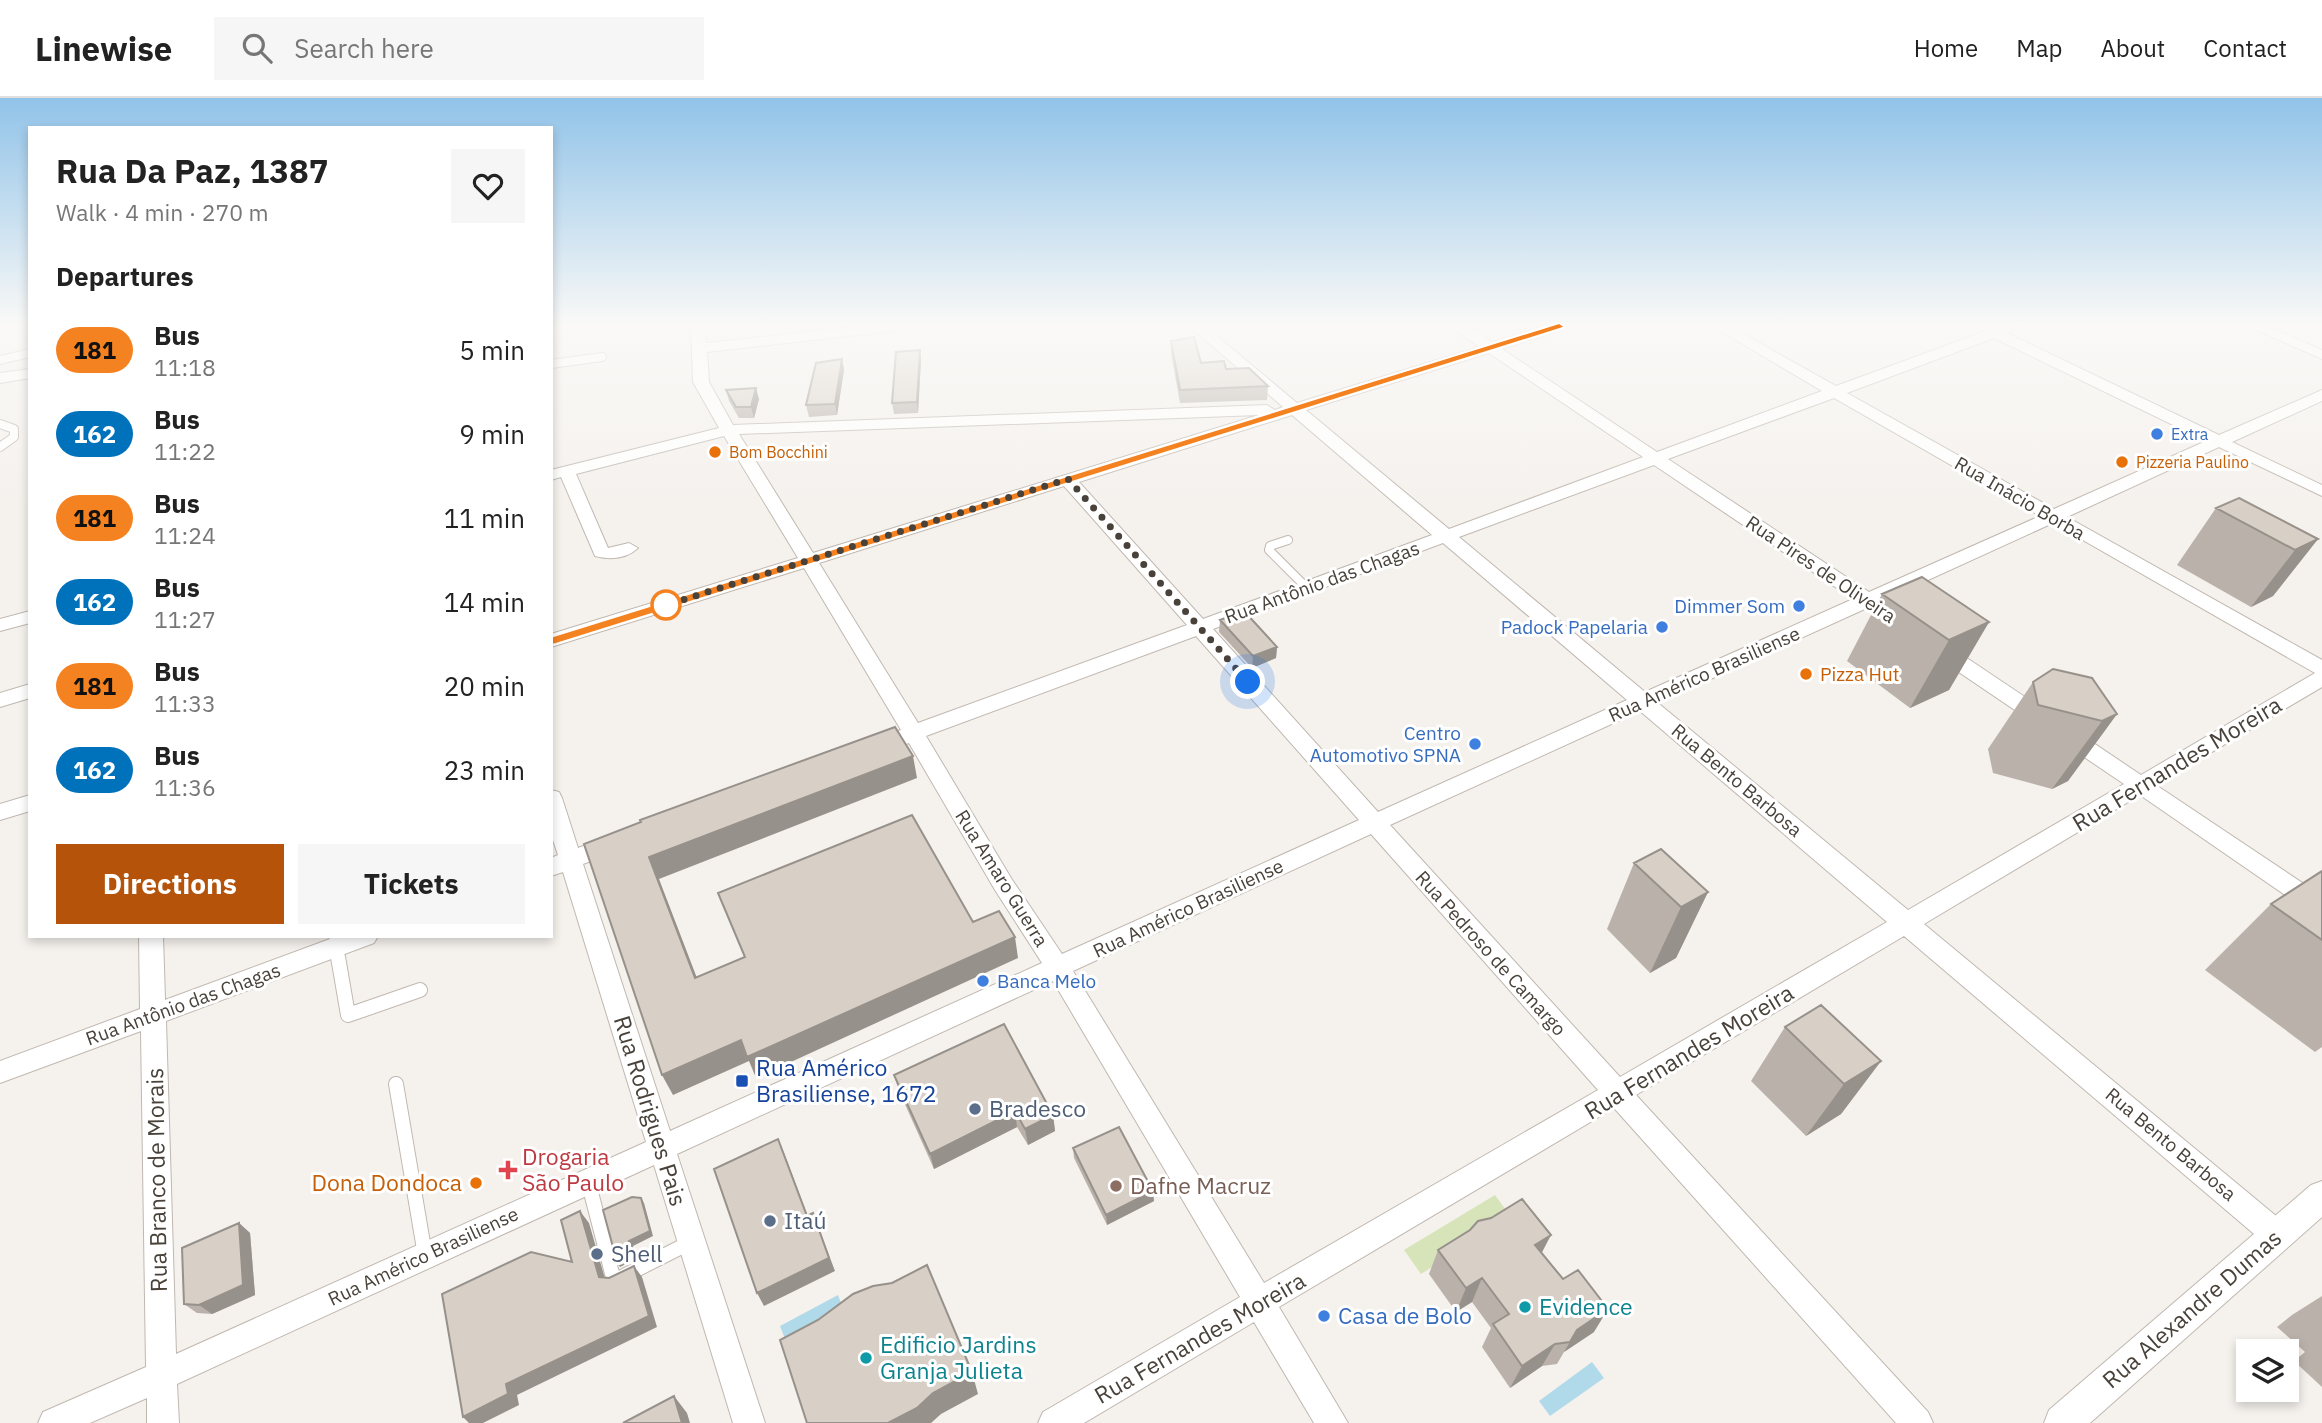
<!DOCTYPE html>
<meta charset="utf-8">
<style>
body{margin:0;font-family:"IBM Plex Sans",sans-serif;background:#f6f6f6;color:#222;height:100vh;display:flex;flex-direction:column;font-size:26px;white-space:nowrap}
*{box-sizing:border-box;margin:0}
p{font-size:23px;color:#767676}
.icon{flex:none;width:38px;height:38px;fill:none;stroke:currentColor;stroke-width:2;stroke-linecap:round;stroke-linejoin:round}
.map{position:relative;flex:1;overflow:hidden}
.side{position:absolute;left:28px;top:28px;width:525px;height:812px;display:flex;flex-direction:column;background:#fff;border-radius:0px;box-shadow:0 4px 10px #0003}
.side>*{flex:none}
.badge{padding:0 14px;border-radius:23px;font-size:24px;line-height:46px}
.controls{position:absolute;left:2236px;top:1241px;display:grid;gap:14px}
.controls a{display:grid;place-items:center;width:63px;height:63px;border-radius:0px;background:#fff;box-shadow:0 4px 10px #0003;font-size:35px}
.you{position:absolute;width:35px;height:35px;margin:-18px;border:5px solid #fff;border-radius:50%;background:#1a73e8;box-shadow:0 0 0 10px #1a73e833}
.map>.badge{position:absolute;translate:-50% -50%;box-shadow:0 0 0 4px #fff}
h2{padding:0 28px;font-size:26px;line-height:63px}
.round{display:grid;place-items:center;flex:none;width:74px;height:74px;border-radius:0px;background:#f6f6f6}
.head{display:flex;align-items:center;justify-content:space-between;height:119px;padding:0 28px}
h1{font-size:33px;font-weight:700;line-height:52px}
.cta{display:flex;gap:14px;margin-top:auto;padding:14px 28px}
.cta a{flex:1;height:80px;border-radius:0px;background:#b45309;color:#fff;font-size:28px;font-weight:700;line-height:80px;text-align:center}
.cta a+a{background:#f6f6f6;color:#222}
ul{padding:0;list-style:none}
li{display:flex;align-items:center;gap:21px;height:84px;padding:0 28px}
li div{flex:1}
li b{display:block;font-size:26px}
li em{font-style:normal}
li .badge{min-width:77px;font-weight:700;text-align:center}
header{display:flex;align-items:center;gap:42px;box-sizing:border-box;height:98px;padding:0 35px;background:#fff;border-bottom:2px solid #e0e0e0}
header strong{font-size:33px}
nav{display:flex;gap:38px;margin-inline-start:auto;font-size:24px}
.search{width:490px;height:63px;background:#f6f6f6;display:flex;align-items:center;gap:18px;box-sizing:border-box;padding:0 24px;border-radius:0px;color:#767676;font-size:26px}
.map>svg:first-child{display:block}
</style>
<header>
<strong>Linewise</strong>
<div class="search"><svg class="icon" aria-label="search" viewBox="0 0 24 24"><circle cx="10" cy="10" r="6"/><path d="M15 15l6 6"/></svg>Search here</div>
<nav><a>Home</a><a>Map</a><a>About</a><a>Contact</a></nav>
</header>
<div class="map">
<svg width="2322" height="1325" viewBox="0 0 2322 1325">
<rect width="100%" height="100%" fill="#f5f1ed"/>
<path fill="#d7e4ba" d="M1495 1097 1511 1119 1421 1176 1404 1152Z"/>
<path fill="#b0daea" d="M838 1197 843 1210 785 1241 780 1228Z
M1592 1264 1604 1280 1550 1318 1539 1303Z"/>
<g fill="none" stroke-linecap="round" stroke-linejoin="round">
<defs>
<path id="service-far2" d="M551 266 602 259
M0 326 14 331V339L0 349
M1288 442 1270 448 1269 452 1307 490"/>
<path id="service-far1" d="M334 838 338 860"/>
<path id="service" d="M338 859 348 917 420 892
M396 986 425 1157
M588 1083 614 1183 691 1144"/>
<path id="minor" d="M691 228H705L706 245 863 228H908L901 232 707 254 709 284 733 327 1267 307 1275 312 1283 309 1189 228H1205L1297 305 1479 249 1451 228H1467L1492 244 1546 228H1567L1565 231 1502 251 1657 354 1822 293 1712 228H1729L1836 288 1983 234 1984 229 2020 228 2007 235 2219 337 2322 292V303L2232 344 2322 387V398L2219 349 2067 419 2322 562V589L2156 687 2322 798V819L2314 817 2140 697 1924 826 2287 1127 2291 1137 2287 1147 2277 1151 2267 1147 1904 838 1636 997 1928 1314 1933 1325H1896L1614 1010 1279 1209 1348 1325H1314L1254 1224 1084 1325H1038L1043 1314 1240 1199 1053 883 677 1056 765 1325H733L654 1067 177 1286 179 1325H147V1300L90 1325H38L43 1314 146 1269 141 933 0 985V963L140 911 139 838H163L165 902 338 838H378L374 845 166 923 176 1256 646 1044 563 774 551 778V760L558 757 551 736V692L559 694 562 700 578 750 613 737 621 740 624 746 621 752 583 766 670 1033 1042 865 995 792 909 645 876 656 869 654 866 649 869 644 901 632 804 470 551 549V536L798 460 724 338 576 376 608 450 629 445 638 450C626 461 610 462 595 458L561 379 551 382V372L719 330 693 284ZM1994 240 2206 343 2054 411 1847 295ZM1489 255 1643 359 1449 431 1306 312ZM1834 300 2040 418 1869 494 1668 361ZM1259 317 813 455 739 336ZM1292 317 1432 437 1203 521 1079 384ZM1654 367 1853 501 1645 594 1459 439ZM1064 388 1187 527 918 625 819 465ZM2053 425 2315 575 2141 677 1949 548H1935L1932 553 1935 558 2124 686 1908 812 1658 605 1867 510 1875 513 1882 511 1884 507 1882 503ZM1443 445 1627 602 1378 714 1213 531ZM1196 538 1359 722 1062 856 1011 780 926 638ZM1640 613 1887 824 1620 979 1390 727ZM1371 736 1598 992 1264 1185 1073 873Z
M2247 228H2266L2322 252V261Z
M30 251V259L0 266V258Z
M30 271V280L0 285V275Z
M30 513V525L0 533V521Z
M30 586V600L0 609V595Z
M30 697V713L0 722V706Z"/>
<path id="tertiary" d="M2322 1083V1119L2090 1325H2044L2049 1312 2311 1087Z"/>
</defs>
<use href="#service-far2" stroke="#c0b8b0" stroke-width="10"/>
<use href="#service-far1" stroke="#c0b8b0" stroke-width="12"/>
<use href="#service" stroke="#c0b8b0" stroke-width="16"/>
<use href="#minor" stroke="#c0b8b0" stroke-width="2"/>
<use href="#tertiary" stroke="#c0b8b0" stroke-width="2"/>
<use href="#service-far2" stroke="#fff" stroke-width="8"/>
<use href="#service-far1" stroke="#fff" stroke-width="10"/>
<use href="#service" stroke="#fff" stroke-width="14"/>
<use href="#minor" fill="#fff" fill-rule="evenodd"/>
<use href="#tertiary" fill="#fff" fill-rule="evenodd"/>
</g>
<path fill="#bab2aa" d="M1171 243 1201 265 1226 271 1268 288 1267 302 1180 305 1171 256Z
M920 252 921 262 918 315 894 316 892 305Z
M842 261 844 272 837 317 809 319 806 307Z
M726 292 759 301 754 320H739L729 303Z
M2216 410 2318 441 2273 498 2251 509 2177 467Z
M1882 496 1989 524 1949 592 1910 610 1847 563Z
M1220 522 1277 549 1276 560 1252 570 1219 534Z
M2033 584 2117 616 2068 683 2052 691 1993 675 1988 651Z
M1634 765 1708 794 1676 860 1650 875 1607 831Z
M2322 773V949L2315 954 2205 872 2271 806Z
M1785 929 1881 963 1841 1016 1806 1038 1751 983Z
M894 977 1053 1017 1055 1033 1028 1047 1017 1029 934 1071 899 993Z
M1073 1050 1154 1103 1107 1127 1074 1060Z
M239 1125 250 1135 255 1197 212 1216 197 1215 184 1206Z
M1438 1152 1542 1155 1594 1234 1564 1254 1557 1266 1542 1268 1510 1290 1482 1249 1491 1230 1472 1204 1456 1214 1429 1176Z
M2322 1198V1289L2294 1263 2305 1254 2277 1229 2292 1217Z"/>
<path fill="#97918b" d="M920 252 921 262 918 315 917 304Z
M842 261 844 272 837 317 835 306Z
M756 290 759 301 754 320 751 309Z
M2318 441 2273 498 2251 509 2295 452Z
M1989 524 1949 592 1910 610 1949 542Z
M1277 549 1276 560 1252 570 1253 558Z
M2117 616 2068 683 2052 691 2102 623Z
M913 658 917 680 659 781 705 901 695 880 649 759Z
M1708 794 1676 860 1650 875 1681 809Z
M1015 839 1018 860 756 980 749 963 673 997 662 977 741 942Z
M1881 963 1841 1016 1806 1038 1844 986Z
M1015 1013 1017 1029 934 1071 930 1056Z
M1053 1017 1055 1033 1028 1047 1025 1031Z
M778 1041 784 1055 813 1132 807 1118Z
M1153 1093 1154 1103 1107 1127 1106 1117Z
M641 1100 644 1105 653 1138 633 1148 636 1161 620 1169 617 1164 629 1143Z
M580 1113 589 1125 608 1191 599 1179Z
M813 1115 835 1173 764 1208 757 1195Z
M239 1125 250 1135 255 1197 212 1216 199 1207Z
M1551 1137 1538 1162 1535 1147Z
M634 1168 642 1179 657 1229 517 1297 519 1307 483 1325H469L463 1319Z
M1482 1180 1472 1204 1456 1214 1466 1190Z
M1608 1211 1594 1234 1564 1254 1577 1232Z
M1555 1246 1542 1268 1510 1290 1522 1268Z
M972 1274 978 1296 941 1316 931 1325H888L933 1295Z
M674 1298 687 1315 690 1325H682Z"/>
<path fill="#d8cfc6" stroke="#97918b" stroke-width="2" d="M1194 239 1201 265 1224 263 1226 271 1249 270 1268 288 1180 292 1171 243Z
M920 252 917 304 892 305 896 254Z
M842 261 835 306 806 307 816 265Z
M756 290 751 309H736L726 292Z
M2239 400 2318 441 2295 452 2216 410Z
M1922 479 1989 524 1949 542 1882 496Z
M1244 513 1277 549 1253 558 1220 522Z
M2053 571 2092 580 2117 616 2102 623 2038 607 2033 584Z
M895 629 913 658 649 759 695 880 745 859 718 795 912 717 973 824 999 813 1015 839 747 959 741 942 662 977 584 746 641 724 640 722Z
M1661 751 1708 794 1681 809 1634 765Z
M2322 773V842L2271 806Z
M1821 907 1881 963 1844 986 1785 929Z
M1004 926 1053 1017 1025 1031 1015 1013 930 1056 894 977Z
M1119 1029 1153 1093 1106 1117 1073 1050Z
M778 1041 807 1118 813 1115 829 1160 757 1195 714 1071Z
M632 1099 641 1100 650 1133 629 1143 633 1156 617 1164 603 1112Z
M1522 1101 1551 1137 1535 1147 1563 1181 1578 1172 1608 1211 1577 1232 1570 1244 1555 1246 1522 1268 1493 1226 1509 1216 1482 1180 1466 1190 1438 1152 1470 1132 1478 1123 1491 1120Z
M580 1113 599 1179 609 1180 634 1168 649 1218 506 1286 508 1296 463 1319 442 1196 531 1154 572 1164 561 1122Z
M239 1125 243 1187 199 1207 184 1206 182 1150Z
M927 1167 972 1274 933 1295 917 1310 888 1325H807L780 1242 818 1222 853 1196 873 1188 892 1185Z
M674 1298 682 1325H623Z"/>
<linearGradient id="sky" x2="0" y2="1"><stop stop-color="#91c3e9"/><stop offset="0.55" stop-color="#faf9f7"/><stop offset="1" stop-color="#faf9f7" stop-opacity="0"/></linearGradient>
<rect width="2322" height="413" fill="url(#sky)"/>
<path fill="#f58220" stroke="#fff" stroke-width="2" d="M1559 225 1564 228 1563 230 556 546 551 547 545 543 547 540Z"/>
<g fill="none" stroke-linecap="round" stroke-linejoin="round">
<path stroke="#49423b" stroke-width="7" stroke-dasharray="0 12.6" d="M666 507 663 508 1068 381 1248 584"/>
</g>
<g fill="#3f7fe0" stroke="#fff" stroke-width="2.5">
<circle cx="2157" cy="336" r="7"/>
<circle cx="1799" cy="508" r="7"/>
<circle cx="1662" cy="529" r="7"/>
<circle cx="1475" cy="646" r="7"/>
<circle cx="983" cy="883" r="7"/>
<circle cx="1324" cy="1218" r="7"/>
</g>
<g fill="#e8710a" stroke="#fff" stroke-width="2.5">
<circle cx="715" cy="354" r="7"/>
<circle cx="2122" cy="364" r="7"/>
<circle cx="1806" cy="576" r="7"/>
<circle cx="476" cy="1085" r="7"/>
</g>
<circle fill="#fff" stroke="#f58220" stroke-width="3.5" cx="666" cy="507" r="14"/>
<rect fill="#1a4fb4" stroke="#fff" stroke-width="2.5" x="735" y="976" width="14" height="14" rx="3.5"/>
<g fill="#5c6f8a" stroke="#fff" stroke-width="2.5">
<circle cx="975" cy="1011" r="7"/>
<circle cx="770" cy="1123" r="7"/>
<circle cx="597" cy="1156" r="7"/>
</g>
<path fill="#e0444e" stroke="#fff" stroke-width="2.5" d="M504.5 1061.5h7v7h7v7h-7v7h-7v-7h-7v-7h7z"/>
<circle fill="#8d6e63" stroke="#fff" stroke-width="2.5" cx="1116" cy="1088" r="7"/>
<g fill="#0f9aa8" stroke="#fff" stroke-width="2.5">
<circle cx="1525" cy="1209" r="7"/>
<circle cx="866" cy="1260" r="7"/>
</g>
<g text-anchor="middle" stroke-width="6" stroke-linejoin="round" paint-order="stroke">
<g font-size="16" fill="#366cbe" stroke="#fff" text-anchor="start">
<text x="2171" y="342">Extra</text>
</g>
<g font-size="16" fill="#c56008" stroke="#fff" text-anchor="start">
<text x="729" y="360">Bom Bocchini</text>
<text x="2136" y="370">Pizzeria Paulino</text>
</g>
<g font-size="19" fill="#49423b" stroke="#fff">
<text transform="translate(2020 400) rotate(30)" y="7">Rua Inácio Borba</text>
<text transform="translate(1821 471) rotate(34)" y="7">Rua Pires de Oliveira</text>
<text transform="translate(1322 484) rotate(-20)" y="7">Rua Antônio das Chagas</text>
<text transform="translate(1704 576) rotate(-24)" y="7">Rua Américo Brasiliense</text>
<text transform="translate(1737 682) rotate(40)" y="7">Rua Bento Barbosa</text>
<text transform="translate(1002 780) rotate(58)" y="7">Rua Amaro Guerra</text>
<text transform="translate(1188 810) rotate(-25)" y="7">Rua Américo Brasiliense</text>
<text transform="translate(1491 855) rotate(48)" y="7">Rua Pedroso de Camargo</text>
<text transform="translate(183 906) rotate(-20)" y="7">Rua Antônio das Chagas</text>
<text transform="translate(2171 1046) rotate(40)" y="7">Rua Bento Barbosa</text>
<text transform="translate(423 1158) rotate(-25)" y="7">Rua Américo Brasiliense</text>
</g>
<g font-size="19" fill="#366cbe" stroke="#fff" text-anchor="end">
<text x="1785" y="515">Dimmer Som</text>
<text x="1648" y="536">Padock Papelaria</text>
<text x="1461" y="642">Centro<tspan x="1461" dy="22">Automotivo SPNA</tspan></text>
<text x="997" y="890" text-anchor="start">Banca Melo</text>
</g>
<g font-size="19" fill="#c56008" stroke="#fff" text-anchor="start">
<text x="1820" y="583">Pizza Hut</text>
</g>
<g font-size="23" fill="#49423b" stroke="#fff">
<text transform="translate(2177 666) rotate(-31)" y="8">Rua Fernandes Moreira</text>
<text transform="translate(1689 954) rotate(-31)" y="8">Rua Fernandes Moreira</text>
<text transform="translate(650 1013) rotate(73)" y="8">Rua Rodrigues Pais</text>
<text transform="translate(157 1082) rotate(-91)" y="8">Rua Branco de Morais</text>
<text transform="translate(2192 1211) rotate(-41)" y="8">Rua Alexandre Dumas</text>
<text transform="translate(1200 1240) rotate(-30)" y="8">Rua Fernandes Moreira</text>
</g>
<g font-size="23" fill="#164399" stroke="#fff" text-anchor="start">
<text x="756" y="978">Rua Américo<tspan x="756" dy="26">Brasiliense, 1672</tspan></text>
</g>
<g font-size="23" fill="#4e5e75" stroke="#fff" text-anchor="start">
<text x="989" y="1019">Bradesco</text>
<text x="784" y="1131">Itaú</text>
<text x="611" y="1164">Shell</text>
</g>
<g font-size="23" fill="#be3a42" stroke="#fff" text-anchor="start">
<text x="522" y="1067">Drogaria<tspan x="522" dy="26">São Paulo</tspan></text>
</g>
<g font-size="23" fill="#c56008" stroke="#fff" text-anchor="end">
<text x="462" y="1093">Dona Dondoca</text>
</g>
<g font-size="23" fill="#785e54" stroke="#fff" text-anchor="start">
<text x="1130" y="1096">Dafne Macruz</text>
</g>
<g font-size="23" fill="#0d838f" stroke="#fff" text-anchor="start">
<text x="1539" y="1217">Evidence</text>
<text x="880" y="1255">Edificio Jardins<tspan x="880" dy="26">Granja Julieta</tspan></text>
</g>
<g font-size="23" fill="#366cbe" stroke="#fff" text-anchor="start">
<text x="1338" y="1226">Casa de Bolo</text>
</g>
</g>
</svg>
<div class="controls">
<a><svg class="icon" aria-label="layers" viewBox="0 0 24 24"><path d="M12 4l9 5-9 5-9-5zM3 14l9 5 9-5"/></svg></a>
</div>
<div class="you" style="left:1248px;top:584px"></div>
<section class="side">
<div class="head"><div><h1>Rua Da Paz, 1387</h1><p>Walk · 4 min · 270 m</p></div><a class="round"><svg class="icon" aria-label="heart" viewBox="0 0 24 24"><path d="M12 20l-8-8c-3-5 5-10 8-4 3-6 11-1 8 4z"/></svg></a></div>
<h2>Departures</h2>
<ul>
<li><span class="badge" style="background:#f58220;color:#111">181</span><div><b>Bus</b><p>11:18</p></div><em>5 min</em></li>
<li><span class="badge" style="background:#0072bc;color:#fff">162</span><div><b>Bus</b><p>11:22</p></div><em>9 min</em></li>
<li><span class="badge" style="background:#f58220;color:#111">181</span><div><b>Bus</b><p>11:24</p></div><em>11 min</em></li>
<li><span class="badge" style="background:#0072bc;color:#fff">162</span><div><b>Bus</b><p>11:27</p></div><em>14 min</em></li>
<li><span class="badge" style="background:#f58220;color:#111">181</span><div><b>Bus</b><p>11:33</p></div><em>20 min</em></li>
<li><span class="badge" style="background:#0072bc;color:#fff">162</span><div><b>Bus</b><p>11:36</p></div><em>23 min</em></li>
</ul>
<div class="cta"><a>Directions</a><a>Tickets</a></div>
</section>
</div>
